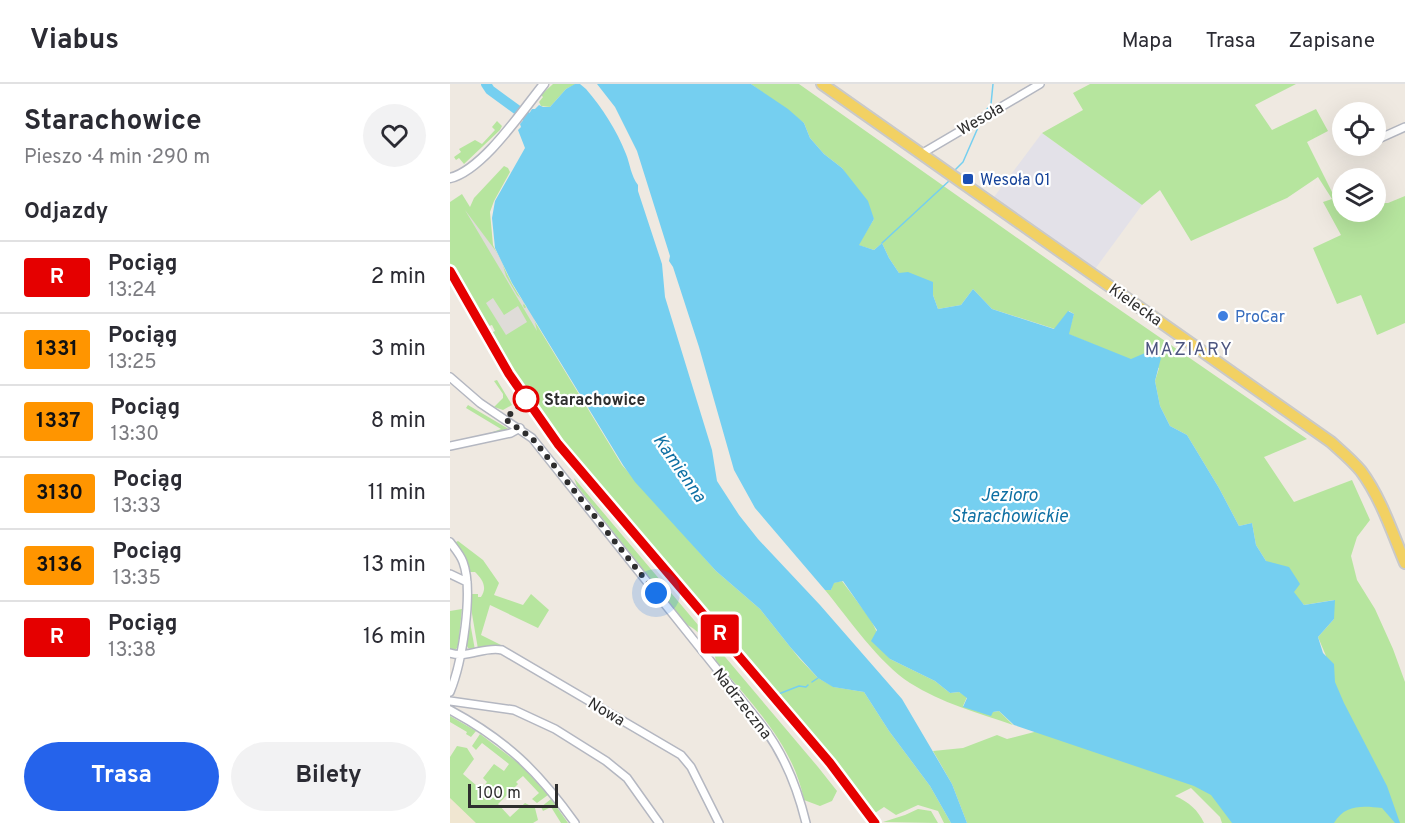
<!DOCTYPE html>
<html lang="pl">
<meta charset="utf-8">
<style>
body{margin:0;font-family:Overpass,sans-serif;background:#f2f2f3;color:#2b2b33;height:100vh;display:flex;flex-direction:column;font-size:22px;white-space:nowrap}
*{box-sizing:border-box;margin:0}
p{font-size:20px;color:#7c7c81}
.icon{flex:none;width:33px;height:33px;fill:none;stroke:currentColor;stroke-width:2;stroke-linecap:round;stroke-linejoin:round}
.map{position:relative;flex:1;overflow:hidden}
.side{display:flex;flex-direction:column;background:#fff;width:450px}
.side>*{flex:none}
.badge{padding:0 12px;border-radius:4px;font-size:21px;line-height:39px}
.controls{position:absolute;left:882px;top:18px;display:grid;gap:12px}
.controls a{display:grid;place-items:center;width:54px;height:54px;border-radius:50%;background:#fff;box-shadow:0 6px 24px #0002;font-size:30px}
.scale{position:absolute;left:18px;bottom:15px;width:90px;box-sizing:border-box;padding-left:6px;border:3px solid #2e2e2e;border-top:0;font-size:16px;line-height:21px;white-space:nowrap;color:#2e2e2e;-webkit-text-stroke:4px #fff;paint-order:stroke}
.you{position:absolute;width:30px;height:30px;margin:-15px;border:4px solid #fff;border-radius:50%;background:#1a73e8;box-shadow:0 0 0 9px #1a73e833}
.map>.badge{position:absolute;translate:-50% -50%;box-shadow:0 0 0 3px #fff}
h2{padding:0 24px;font-size:22px;line-height:54px}
.round{display:grid;place-items:center;flex:none;width:63px;height:63px;border-radius:32px;background:#f2f2f3}
.headline{display:flex;align-items:center;justify-content:space-between;height:102px;padding:0 24px}
h1{font-size:28px;font-weight:700;line-height:45px}
.cta{display:flex;gap:12px;margin-top:auto;padding:12px 24px}
.cta a{flex:1;height:69px;border-radius:36px;background:#2563eb;color:#fff;font-size:24px;font-weight:700;line-height:69px;text-align:center}
.cta a+a{background:#f2f2f3;color:#2b2b33}
ul{padding:0;list-style:none}
li{display:flex;align-items:center;gap:18px;height:72px;padding:0 24px;border-top:2px solid #e1e1e2}
li div{flex:1}
li b{display:block;font-size:22px}
li em{font-style:normal}
li .badge{min-width:66px;font-weight:700;text-align:center}
header{display:flex;align-items:center;gap:36px;box-sizing:border-box;height:84px;padding:0 30px;background:#fff;border-bottom:2px solid #e1e1e2}
header strong{font-size:28px}
nav{display:flex;gap:33px;margin-inline-start:auto;font-size:21px}
main{display:flex;flex:1;min-height:0}
.map>svg:first-child{display:block}
</style>
<header>
<strong>Viabus</strong>
<nav><a>Mapa</a><a>Trasa</a><a>Zapisane</a></nav>
</header>
<main>
<section class="side">
<div class="headline"><div><h1>Starachowice</h1><p>Pieszo · 4 min · 290 m</p></div><a class="round"><svg class="icon" aria-label="heart" viewBox="0 0 24 24"><path d="M12 20l-8-8c-3-5 5-10 8-4 3-6 11-1 8 4z"/></svg></a></div>
<h2>Odjazdy</h2>
<ul>
<li><span class="badge" style="background:#e50000;color:#fff">R</span><div><b>Pociąg</b><p>13:24</p></div><em>2 min</em></li>
<li><span class="badge" style="background:#ff9500;color:#111">1331</span><div><b>Pociąg</b><p>13:25</p></div><em>3 min</em></li>
<li><span class="badge" style="background:#ff9500;color:#111">1337</span><div><b>Pociąg</b><p>13:30</p></div><em>8 min</em></li>
<li><span class="badge" style="background:#ff9500;color:#111">3130</span><div><b>Pociąg</b><p>13:33</p></div><em>11 min</em></li>
<li><span class="badge" style="background:#ff9500;color:#111">3136</span><div><b>Pociąg</b><p>13:35</p></div><em>13 min</em></li>
<li><span class="badge" style="background:#e50000;color:#fff">R</span><div><b>Pociąg</b><p>13:38</p></div><em>16 min</em></li>
</ul>
<div class="cta"><a>Trasa</a><a>Bilety</a></div>
</section>
<div class="map">
<svg width="955" height="739" viewBox="0 0 955 739">
<rect width="100%" height="100%" fill="#efe9e1"/>
<path fill="#e3e1e8" d="M592 49 692 121 645 185 544 113Z"/>
<path fill="#f0e6d1" d="M0 710 28 739H0Z"/>
<path fill="#b6e59e" d="M103 0H126L116 5 100 23 91 22 89 18 93 13 91 11Z
M301 0H349L641 206 857 355 814 373 844 418 902 396 920 436 907 453 901 472 907 496 925 525 943 565 955 598V739H772L770 733 741 704 725 712C739 718 748 726 754 739H517L502 700 483 667 513 664 547 651 557 655 876 572 868 553 884 535V516L854 521 816 477 806 461 802 439 789 442 769 404 737 351 720 342 710 322 705 297 709 284 681 276 618 250 624 230 619 227 605 245 542 225 523 205 511 221 488 225 483 211 449 189 439 174 432 159 424 166 408 161 424 135 392 84 374 70 360 54 354 39Z
M640 0H846L805 21 822 46 866 25 878 47 857 58 885 114 892 116V128H926V119H938L955 112V239L927 251 911 211 887 220 863 164 891 151 873 118 882 115 868 93 837 114 741 157 710 106 692 121 592 49 633 26 623 9Z
M47 37 52 42 50 46 14 80 9 74 6 76 4 73 11 68 9 65 25 56 32 60 45 46 42 43Z
M54 82 58 84 60 88 44 117 40 128 43 161 62 200 172 381 266 487 310 525 349 574 368 594 384 603 414 608 439 647 480 702 501 739H494L488 727 468 721 446 731 434 723 425 729 333 617C332 608 327 606 320 603L122 370 78 310 79 309 75 303 73 304 56 276 54 269 52 270 41 249 45 247 42 241 36 243 0 179V118L12 110 20 123 24 114Z
M47 296 62 321 53 326 44 323 53 314V310L44 297Z
M18 321 57 344 59 347 41 353 40 349 51 345 16 324Z
M124 394 368 683 387 707 382 717 370 722 354 716C343 660 301 619 266 577 265 565 248 545 237 541L127 402Z
M8 457 33 476 49 499 44 511 73 521 81 510 99 526 88 544 40 521 31 551 53 562H46L28 565 21 524 22 510H28V513H31C38 503 32 495 25 488H18L14 472 4 459Z
M392 497 421 536 440 575 485 597 500 609 509 608 517 613 513 622 543 628 549 627 563 641C529 629 491 619 460 599 429 579 399 535 375 506H381L383 499Z
M12 525 8 563 4 567 0 566V527Z
M18 527 25 566 18 564 16 560Z
M0 632 26 647 21 653 16 650 17 648 0 638Z
M30 650 71 681 98 711 87 719 82 715 89 709 73 692 66 698 68 700 48 720 60 733 75 719 85 724 88 736 83 739H26L0 714V673L7 662 17 664 24 675 13 690 27 702 29 700 33 703 37 698 33 694 44 680 54 687 59 680 32 659 26 666 22 662Z
M101 715 118 739H111L101 723 93 727 91 723Z
M468 725 481 727 488 739 433 738 455 731Z"/>
<path fill="#dfdcd8" d="M15 126 45 166 52 178 56 192 67 211 75 219 73 221 74 224 78 223 84 234 87 247Z
M43 214 54 231 68 222 77 238 56 251 36 219Z"/>
<path fill="#75cff0" d="M125 0H130L136 5C153 25 166 45 176 70 180 80 181 92 188 101V107L212 180 215 213 262 366 267 397 289 431 308 455 370 521 452 615 502 700 517 739H501L480 702 439 647 414 608 383 603 368 594 341 564 310 525 266 487 185 398 173 381 62 199 45 164 42 134 45 117 75 64 68 46 71 43 70 40 75 34 77 33 82 25H85L89 21 93 23H100L116 5Z
M147 0H301L338 25 354 39 360 54 374 70 392 84 418 117 424 135 409 161 424 166 432 159 439 174 449 189 458 188 483 198V211L488 225 511 221 523 205 542 225 604 245 618 227 624 230 619 250 681 275 702 266 711 274 705 297 710 322 720 342 737 351 769 404 789 442 802 439 806 461 816 477 839 483 850 500 844 508 854 521 885 516 884 535 868 553 873 569 884 580 885 598 894 619 937 702 950 739H945L932 724C913 722 895 720 884 739H782L761 711 744 702 564 641 549 627 543 628 541 632 513 623 517 614 509 608 500 609 485 597 440 575 421 557 427 546 393 497 384 499 381 506H375L305 424 284 386 249 263 223 183 219 177 220 172 187 67 165 23Z"/>
<g fill="none" stroke-linecap="round" stroke-linejoin="round">
<path stroke="#75cff0" stroke-width="1.5" d="M534 29 541 20 543 0
M505 86 513 78 530 39
M432 159 499 97
M362 598 368 594
M326 611 349 602 356 603 358 601"/>
<path stroke="#75cff0" stroke-width="10" d="M36 0 40 6 77 33 83 41V44"/>
<defs>
<path id="minor" d="M926 56 955 43
M913 62H914
M471 70 590 0
M0 293 30 319 82 354 310 639C334 669 347 702 356 739
M0 362 61 349 70 344
M0 458C5 465 10 470 13 478 24 507 12 579 0 608
M0 490 17 498
M0 569C17 575 34 562 52 566L231 671 241 683 269 739
M0 617 64 626 105 645 156 677 177 694 209 739
M0 626C56 656 88 687 125 739"/>
<path id="tertiary" d="M0 94C33 86 72 27 94 0"/>
<path id="primary" d="M372 0 881 358C891 367 902 376 911 387 931 414 942 448 955 479"/>
</defs>
<use href="#minor" stroke="#b4b7c1" stroke-width="10"/>
<use href="#tertiary" stroke="#b4b7c1" stroke-width="11"/>
<use href="#primary" stroke="#c9c9c9" stroke-width="14"/>
<use href="#minor" stroke="#fff" stroke-width="7"/>
<use href="#tertiary" stroke="#fff" stroke-width="8"/>
<use href="#primary" stroke="#f2d163" stroke-width="10"/>
<defs>
<path id="rail" d="M0 187 59 290 108 360 380 679 425 739"/>
</defs>
<use href="#rail" stroke="#a3a6b8" stroke-width="4"/>
<use href="#rail" stroke="#fff" stroke-width="1.5" stroke-dasharray="4.5" stroke-linecap="butt"/>
</g>
<g fill="none" stroke-linecap="round" stroke-linejoin="round">
<defs>
<path id="line" d="M0 187 59 290 108 360 380 679 425 739"/>
</defs>
<use href="#line" stroke="#fff" stroke-width="14"/>
<use href="#line" stroke="#e50000" stroke-width="9"/>
<path stroke="#2e2e2e" stroke-width="6" stroke-dasharray="0 10.8" d="M76 315 55 335 82 354 206 509"/>
</g>
<rect fill="#1a4fb4" stroke="#fff" stroke-width="2" x="512" y="89" width="12" height="12" rx="3"/>
<circle fill="#3f7fe0" stroke="#fff" stroke-width="2" cx="773" cy="232" r="6"/>
<circle fill="#fff" stroke="#e50000" stroke-width="3" cx="76" cy="315" r="12"/>
<g text-anchor="middle" stroke-width="4.5" stroke-linejoin="round" paint-order="stroke">
<g font-size="16" fill="#2e2e2e" stroke="#fff">
<text transform="translate(530 34) rotate(-30)" y="6">Wesoła</text>
<text transform="translate(686 220) rotate(35)" y="6">Kielecka</text>
<text transform="translate(293 619) rotate(52)" y="6">Nadrzeczna</text>
<text transform="translate(157 627) rotate(31)" y="6">Nowa</text>
</g>
<g font-size="16" fill="#164399" stroke="#fff" text-anchor="start">
<text x="530" y="101">Wesoła 01</text>
</g>
<g font-size="16" fill="#366cbe" stroke="#fff" text-anchor="start">
<text x="785" y="238">ProCar</text>
</g>
<g font-size="16" font-weight="bold" fill="#2e2e2e" stroke="#fff" text-anchor="start">
<text x="94" y="321">Starachowice</text>
</g>
<g font-size="18" letter-spacing="1.5" fill="#4d5680" stroke="#fff">
<text x="739" y="271">MAZIARY</text>
</g>
<g font-size="18" font-style="italic" fill="#0d6fa3" stroke="#fff">
<text transform="translate(230 384) rotate(55)" y="6">Kamienna</text>
<text x="559" y="417">Jezioro<tspan x="559" dy="21">Starachowickie</tspan></text>
</g>
</g>
</svg>
<div class="controls">
<a><svg class="icon" aria-label="locate" viewBox="0 0 24 24"><circle cx="12" cy="12" r="6"/><path d="M12 2v4M12 18v4M2 12h4M18 12h4"/></svg></a>
<a><svg class="icon" aria-label="layers" viewBox="0 0 24 24"><path d="M12 4l9 5-9 5-9-5zM3 14l9 5 9-5"/></svg></a>
</div>
<div class="scale">100 m</div>
<div class="you" style="left:206px;top:509px"></div>
<b class="badge" style="left:270px;top:550px;background:#e50000;color:#fff">R</b>
</div>
</main>
